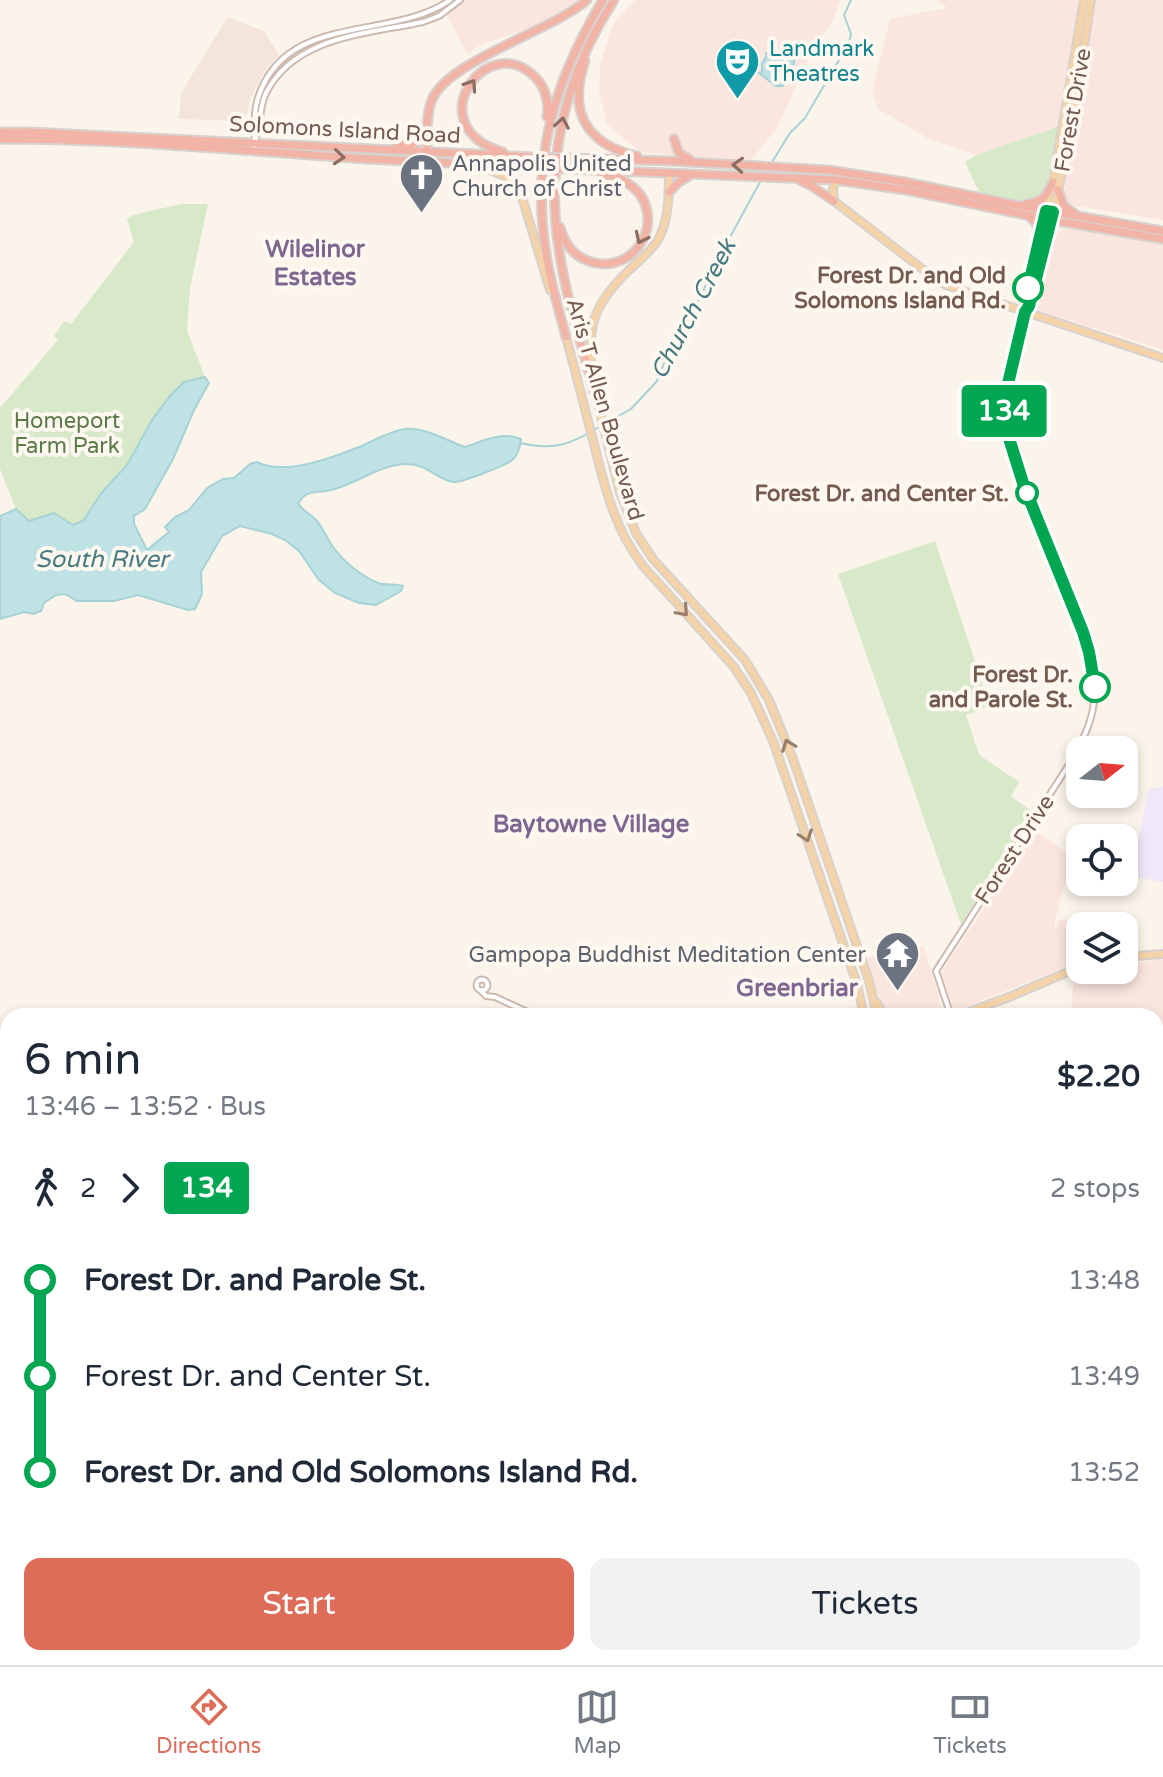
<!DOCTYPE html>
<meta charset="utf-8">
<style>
body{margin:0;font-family:"Varela Round",sans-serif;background:#f2f2f3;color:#1f2937;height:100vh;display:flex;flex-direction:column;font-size:30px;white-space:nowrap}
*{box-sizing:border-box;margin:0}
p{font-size:26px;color:#747a83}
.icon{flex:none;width:44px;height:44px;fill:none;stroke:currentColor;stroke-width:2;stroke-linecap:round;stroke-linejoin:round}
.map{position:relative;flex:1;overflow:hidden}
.panel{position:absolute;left:0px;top:1008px;width:1164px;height:658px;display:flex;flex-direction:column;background:#fff;border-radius:24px 24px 0 0;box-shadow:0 4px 12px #0003}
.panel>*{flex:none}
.badge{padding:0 16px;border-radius:6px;font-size:28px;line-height:52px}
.needle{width:52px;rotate:73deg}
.controls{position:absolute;left:1066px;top:736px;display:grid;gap:16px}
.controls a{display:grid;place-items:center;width:72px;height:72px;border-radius:16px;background:#fff;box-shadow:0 4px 12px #0003;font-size:40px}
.map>.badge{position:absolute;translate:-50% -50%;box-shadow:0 0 0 4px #fff}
.legs{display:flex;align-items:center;gap:12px;height:88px;padding:0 24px;font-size:26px}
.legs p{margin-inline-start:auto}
.headline{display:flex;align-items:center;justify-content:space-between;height:136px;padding:0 24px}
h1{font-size:44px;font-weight:600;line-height:60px}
.action{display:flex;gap:16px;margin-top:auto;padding:16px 24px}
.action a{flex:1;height:92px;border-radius:16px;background:#dd6c58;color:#fff;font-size:32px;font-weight:600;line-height:92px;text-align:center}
.action a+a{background:#f2f2f3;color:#1f2937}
ul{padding:0 24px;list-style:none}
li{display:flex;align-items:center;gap:28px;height:96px;font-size:30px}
li i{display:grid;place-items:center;width:12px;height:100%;margin:0 10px;background:currentColor}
li i::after{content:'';width:20px;height:20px;margin:-10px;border:6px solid;border-radius:50%;background:#fff}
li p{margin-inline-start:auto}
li:first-child i{background:linear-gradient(#0000 50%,currentColor 0)}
li:last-child i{background:linear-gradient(currentColor 50%,#0000 0)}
.dock{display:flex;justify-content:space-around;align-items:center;height:112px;border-top:2px solid #e0e1e3;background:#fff;font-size:22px;color:#747a83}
.dock a{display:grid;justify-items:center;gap:4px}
.dock .current{color:#dd6c58}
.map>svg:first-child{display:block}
</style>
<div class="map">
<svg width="1163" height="1665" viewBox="0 0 1163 1665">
<rect width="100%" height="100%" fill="#fbf4ea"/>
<path fill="#f3e5d9" d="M228 17 264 31 279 55 267 67 251 97 245 121 179 119 181 95 187 83Z"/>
<path fill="#fbe5df" d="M441 0H578L567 8 530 28 479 45 468 55 450 21Z
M635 0H840L831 25 815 44 777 128 750 161 640 152 607 124 599 91 600 65 613 24Z
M937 0H1080L1060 126 976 155 929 139 878 109 872 90 890 19 947 8Z
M1096 0H1163V220L1076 206 1070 204 1065 195 1066 160Z
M1070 228 1163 243V350L1034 309 1050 239 1062 230Z
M1035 831 1073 857 1056 915 1054 933 1060 919 1086 926H1080V970H1124V965L1163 959V1185L1156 1184V1016H1071L1073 983 1063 962 1064 968 955 1011 941 973Z
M900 947H924L943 1013 926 1016H888L884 1014 865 959Z"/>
<path fill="#f0e7f8" d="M1163 787V882L1130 876 1149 789Z"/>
<path fill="#d8e9c9" d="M1060 126 1045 192C1028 209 999 196 979 192L965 162 976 155Z
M181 204H208L190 288 187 331 205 377 184 382 152 420 127 465 102 492 83 522 74 525 54 513 29 521 16 509 0 469V408L58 340 54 336 64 321 71 324 134 242 127 219 133 215Z
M935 541 990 706 966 715 979 755 1019 782 1011 796 1034 813 961 924 838 574Z"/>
<path fill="#bfe2e5" stroke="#a6d2d6" stroke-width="2" d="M797 51 791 74H789L783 86H776L759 73 762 72V64L767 55 766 53Z
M205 377 209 383 194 410 173 459 145 509 134 516V524L147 550 169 532 165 527 175 517 189 510 207 488 223 479 234 478 250 464 257 462C284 476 332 458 359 447 373 441 390 431 405 429 425 427 447 441 465 447 483 441 503 431 521 439 520 448 518 456 511 461 504 466 461 483 453 482 436 479 427 464 407 464 380 464 357 484 331 490 324 492 314 491 307 494 303 496 301 500 298 503 302 511 310 513 316 520 323 528 327 538 333 547 344 562 361 576 378 583 387 586 395 583 403 586L401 591 376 605 359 603 335 593 319 580 299 551 285 540 272 534 240 526 222 536 201 572 202 594 195 609 188 610 138 595 114 601H77L65 594 56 595 44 603 41 611 34 614 24 612 0 619V516L16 509 29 521 54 513 73 525 83 521 102 492 127 465 152 420 170 396 184 382Z"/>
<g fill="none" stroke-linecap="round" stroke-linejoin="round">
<path stroke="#a6d2d6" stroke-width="2" d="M772 162 790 133 805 118 849 43 851 34 844 15 851 0
M606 423 631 409 657 381 670 349 692 315 716 263 760 182
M520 443C556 451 571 444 601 426
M933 1658 942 1665
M1043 1665 1044 1658"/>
<defs>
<path id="minor" d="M255 140C261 125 259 107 266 93 295 36 367 34 423 22L439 16 460 0
M254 150C256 131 252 113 259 95 288 12 392 41 450 0
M476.5 985a5.5 5.5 0 1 1 11 0a5.5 5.5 0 1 1-11 0Z
M481 991 486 996 495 997 536 1016
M951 1016 936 971 1070 763C1081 743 1092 724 1094 701 1098 664 1082 630 1068 596 1052 555 1033 514 1019 472 1013 453 1004 433 1004 413 1004 382 1018 342 1025 312
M708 1665V1658"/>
<path id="major" d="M478 167 488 169 506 177 521 194 550 290
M836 180 833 189 834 201 934 278 946 285 1163 358
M1025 312 1029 306 1043 246 1056 203 1077 92 1091 0
M1025 312 1024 304 1053 182 1084 0
M565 334C576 372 585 410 595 448 606 492 615 529 643 566L734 667 751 693 773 741 857 984 864 1016
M592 377C587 327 592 306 628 271 639 261 650 252 658 240 669 220 669 195 669 173
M594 388 620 493 636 533 653 559 745 660 769 700 793 759 869 981 877 1016
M1124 957 1163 954
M877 1003 884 1016
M958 1016 1009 997 1080 967
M583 1665 587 1658"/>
<path id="highway" d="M585 61C568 111 585 144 637 156
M0 132H29L533 157
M0 139C123 139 245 151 367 159 422 162 477 164 532 167
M674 139 679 153 689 159
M391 150C410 140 414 152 426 130
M503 152C416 126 488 28 535 77 546 88 549 102 547 117
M427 155C428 137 425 117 432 100 447 61 552 31 587 0
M569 158 671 161 828 170 905 182 1015 205 1163 231
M568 169 836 180 906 190 1045 219 1163 239
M801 181 810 185 834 201
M1058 190 1064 206 1075 214
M669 192 679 182 689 176
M1026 204C1043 202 1046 197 1053 182
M1030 217 1036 223 1040 236
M560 227C564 242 571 254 586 260 637 281 673 211 626 182 619 177 610 176 602 174
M566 337C559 310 550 282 546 253 531 158 554 81 603 0
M594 392C582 345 566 298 559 250 545 160 565 76 614 0"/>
</defs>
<use href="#minor" stroke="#cdbbb1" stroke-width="8"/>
<use href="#major" stroke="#d8d1ce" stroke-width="10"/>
<use href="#highway" stroke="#d8d1ce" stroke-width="11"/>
<use href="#minor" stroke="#fff" stroke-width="4"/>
<use href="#major" stroke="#f5d3a8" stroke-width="6"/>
<use href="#highway" stroke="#f1b4a6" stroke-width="7"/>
<defs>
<path id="highway-bridge" d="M533 157 569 158
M532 167 568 169"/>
</defs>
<use href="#highway-bridge" stroke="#d8d1ce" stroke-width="11" stroke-linecap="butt"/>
<use href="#highway-bridge" stroke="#f1b4a6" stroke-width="7"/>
</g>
<defs><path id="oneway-chevron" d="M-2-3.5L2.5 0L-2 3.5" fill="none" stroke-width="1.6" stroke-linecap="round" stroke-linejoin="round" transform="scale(2)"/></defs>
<g stroke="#8e6c60">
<use href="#oneway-chevron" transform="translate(471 85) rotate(-56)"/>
<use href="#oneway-chevron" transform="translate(562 123) rotate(-80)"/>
<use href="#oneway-chevron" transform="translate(339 157) rotate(5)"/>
<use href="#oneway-chevron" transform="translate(738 165) rotate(-177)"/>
<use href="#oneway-chevron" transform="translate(641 238) rotate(116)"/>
</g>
<g stroke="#9b7e6a">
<use href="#oneway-chevron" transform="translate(683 611) rotate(48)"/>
<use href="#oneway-chevron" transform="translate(788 745) rotate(-110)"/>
<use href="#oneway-chevron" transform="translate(806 836) rotate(71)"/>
</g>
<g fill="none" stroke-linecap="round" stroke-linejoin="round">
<defs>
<path id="line-1" d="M1028 288 1046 211 1053 212 1029 306 1025 312 1007 388 1004 413 1007 432 1024 486 1083 632 1089 652 1095 687"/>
</defs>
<use href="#line-1" stroke="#fff" stroke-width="18"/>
<use href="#line-1" stroke="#00a651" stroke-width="12"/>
</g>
<defs>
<symbol id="theatre-pin" viewBox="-11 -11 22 30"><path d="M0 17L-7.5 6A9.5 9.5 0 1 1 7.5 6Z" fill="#0f9aa8" stroke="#fef8f1"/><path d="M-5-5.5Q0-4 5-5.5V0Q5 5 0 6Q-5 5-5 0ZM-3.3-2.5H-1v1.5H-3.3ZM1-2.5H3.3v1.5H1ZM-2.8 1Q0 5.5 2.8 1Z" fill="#fff"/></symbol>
<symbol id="church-pin" viewBox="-11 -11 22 30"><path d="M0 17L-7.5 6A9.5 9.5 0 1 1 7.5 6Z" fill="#6b7280" stroke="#fef8f1"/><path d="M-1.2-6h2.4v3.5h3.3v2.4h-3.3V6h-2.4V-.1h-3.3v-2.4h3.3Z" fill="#fff"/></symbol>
<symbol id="temple-pin" viewBox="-11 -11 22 30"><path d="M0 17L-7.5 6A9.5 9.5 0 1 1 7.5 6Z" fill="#6b7280" stroke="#fef8f1"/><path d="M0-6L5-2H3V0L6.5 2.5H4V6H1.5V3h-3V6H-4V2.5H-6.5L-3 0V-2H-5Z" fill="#fff"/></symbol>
</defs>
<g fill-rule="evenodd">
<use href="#theatre-pin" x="712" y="36" width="51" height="69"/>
<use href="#church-pin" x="396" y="150" width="51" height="69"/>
<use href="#temple-pin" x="872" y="928" width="51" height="69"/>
</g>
<g fill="#fff" stroke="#00a651" stroke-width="4">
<circle cx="1028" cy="288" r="14"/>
<circle cx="1027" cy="493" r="10"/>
<circle cx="1095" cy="687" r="14"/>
</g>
<g text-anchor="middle" stroke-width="8" stroke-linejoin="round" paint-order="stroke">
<g font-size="22" fill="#0d838f" stroke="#fef8f1" text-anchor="start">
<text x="769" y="56">Landmark<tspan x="769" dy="25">Theatres</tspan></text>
</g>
<g font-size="22" fill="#755a4f" stroke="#fef8f1">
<text transform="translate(1072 110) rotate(-80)" y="8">Forest Drive</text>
<text transform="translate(345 129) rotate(3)" y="8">Solomons Island Road</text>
<text transform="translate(606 409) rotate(74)" y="8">Aris T Allen Boulevard</text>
<text transform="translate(1014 849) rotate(-57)" y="8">Forest Drive</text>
</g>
<g font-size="22" fill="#5b616d" stroke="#fef8f1" text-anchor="start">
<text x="452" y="171">Annapolis United<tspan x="452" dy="25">Church of Christ</tspan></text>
<text x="866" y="962" text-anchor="end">Gampopa Buddhist Meditation Center</text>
</g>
<g font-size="22" font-weight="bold" fill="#755a4f" stroke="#fef8f1" text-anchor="end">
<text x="1006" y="283">Forest Dr. and Old<tspan x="1006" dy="25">Solomons Island Rd.</tspan></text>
<text x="1009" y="501">Forest Dr. and Center St.</text>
<text x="1073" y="682">Forest Dr.<tspan x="1073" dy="25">and Parole St.</tspan></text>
</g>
<g font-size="22" fill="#5a7a47" stroke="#fef8f1">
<text x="67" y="428">Homeport<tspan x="67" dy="25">Farm Park</tspan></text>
</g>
<g font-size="24" font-weight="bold" fill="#7f6691" stroke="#fef8f1">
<text x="315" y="257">Wilelinor<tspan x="315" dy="28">Estates</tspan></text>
<text x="591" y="832">Baytowne Village</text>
<text x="797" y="996">Greenbriar</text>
</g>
<g font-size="24" font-style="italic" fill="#467b80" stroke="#fef8f1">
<text transform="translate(693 309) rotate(-62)" y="8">Church Creek</text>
<text x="102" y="567">South River</text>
</g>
</g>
</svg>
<div class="controls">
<a><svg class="needle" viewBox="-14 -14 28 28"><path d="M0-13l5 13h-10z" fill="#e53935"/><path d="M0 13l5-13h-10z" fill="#747a83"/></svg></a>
<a><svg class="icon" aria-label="locate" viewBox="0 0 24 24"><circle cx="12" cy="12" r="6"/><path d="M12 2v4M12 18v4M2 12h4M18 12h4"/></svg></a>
<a><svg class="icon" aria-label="layers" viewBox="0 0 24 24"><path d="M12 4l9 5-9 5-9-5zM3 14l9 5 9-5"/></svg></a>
</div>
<b class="badge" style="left:1004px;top:411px;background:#00a651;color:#fff">134</b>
<section class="panel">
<div class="headline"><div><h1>6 min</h1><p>13:46 – 13:52 · Bus</p></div><b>$2.20</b></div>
<div class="legs"><svg class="icon" aria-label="walk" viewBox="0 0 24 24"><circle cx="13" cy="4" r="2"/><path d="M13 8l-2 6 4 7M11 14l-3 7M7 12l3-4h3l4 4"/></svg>2<svg class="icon" aria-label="forward" viewBox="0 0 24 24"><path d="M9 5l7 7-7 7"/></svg><b class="badge" style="background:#00a651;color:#fff">134</b><p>2 stops</p></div>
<ul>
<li><i style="color:#00a651"></i><b>Forest Dr. and Parole St.</b><p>13:48</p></li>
<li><i style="color:#00a651"></i><span>Forest Dr. and Center St.</span><p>13:49</p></li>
<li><i style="color:#00a651"></i><b>Forest Dr. and Old Solomons Island Rd.</b><p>13:52</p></li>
</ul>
<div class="action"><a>Start</a><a>Tickets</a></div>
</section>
</div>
<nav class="dock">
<a class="current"><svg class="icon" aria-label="directions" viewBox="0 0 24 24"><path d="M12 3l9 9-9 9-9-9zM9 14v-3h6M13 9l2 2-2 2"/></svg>Directions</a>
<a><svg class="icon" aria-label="map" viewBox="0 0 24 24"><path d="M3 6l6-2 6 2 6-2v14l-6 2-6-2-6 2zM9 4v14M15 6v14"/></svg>Map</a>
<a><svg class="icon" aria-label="tickets" viewBox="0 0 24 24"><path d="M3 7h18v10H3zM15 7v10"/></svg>Tickets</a>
</nav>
